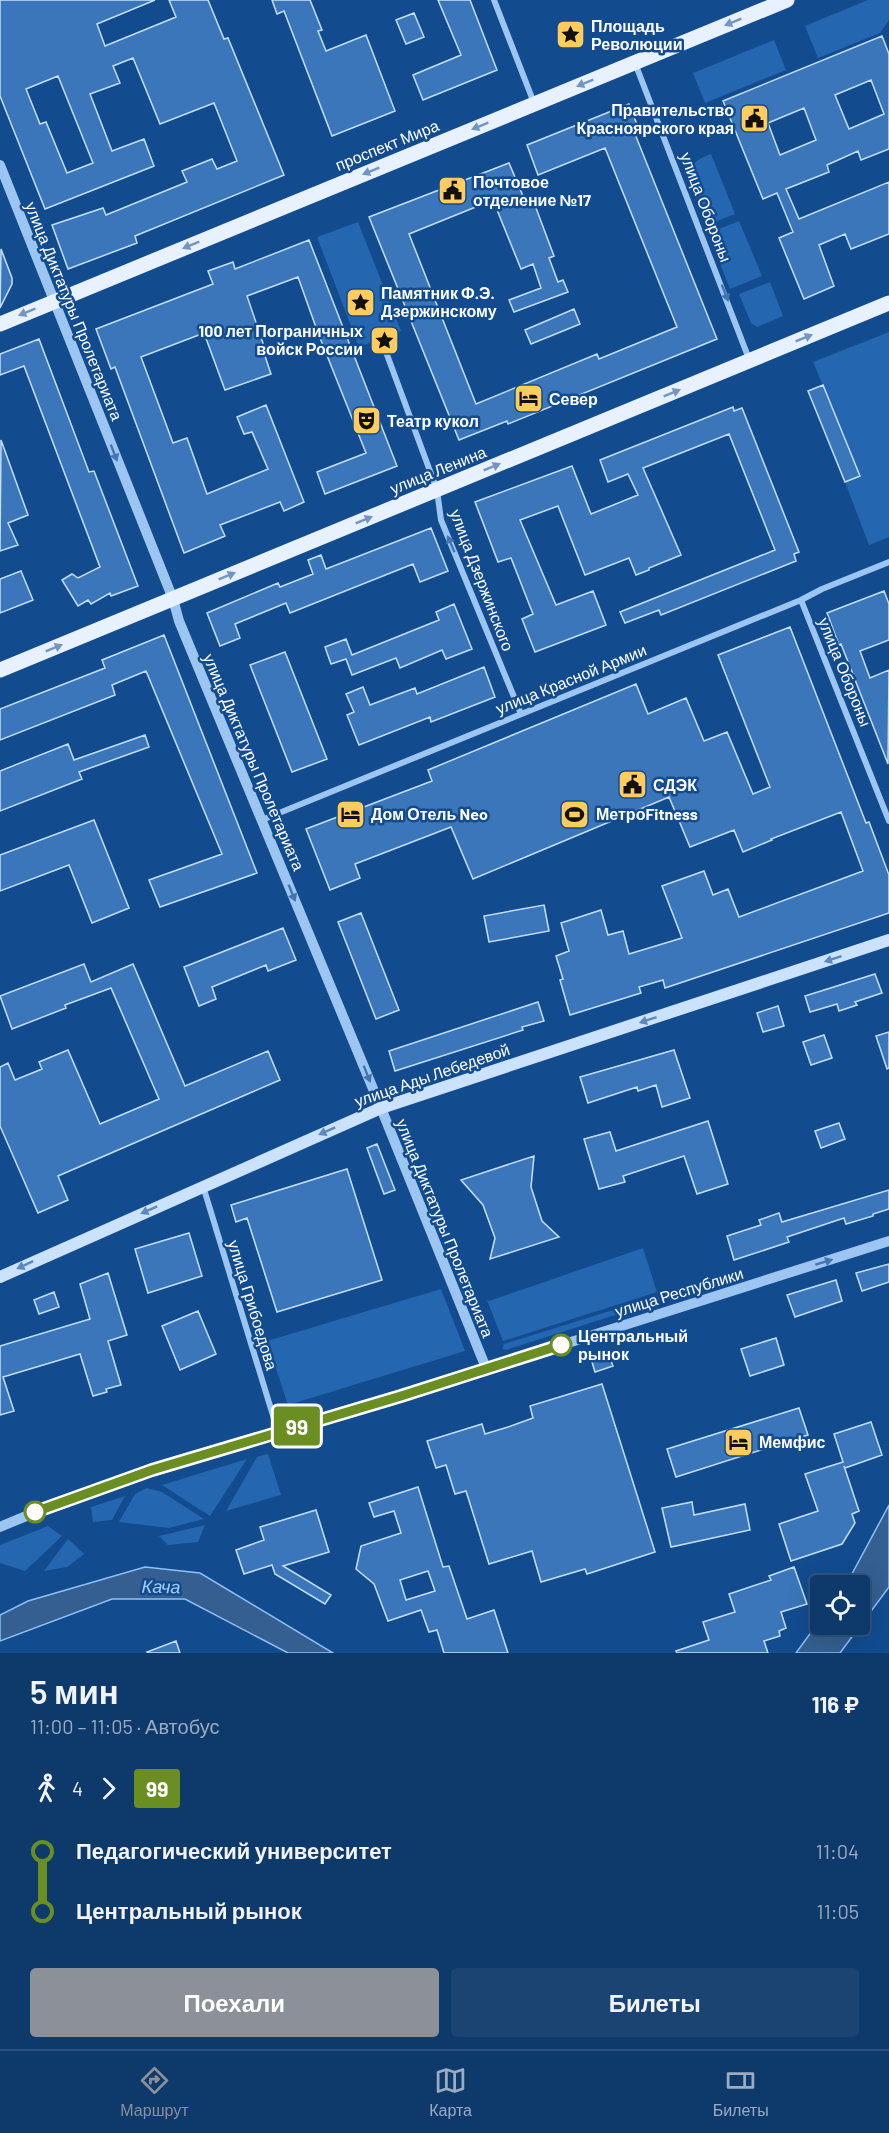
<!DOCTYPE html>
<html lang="ru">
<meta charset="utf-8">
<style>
body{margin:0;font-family:Barlow,sans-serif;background:#1c4473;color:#f1f3f6;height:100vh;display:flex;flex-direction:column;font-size:22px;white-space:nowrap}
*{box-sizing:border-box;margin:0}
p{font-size:20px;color:#9bacc1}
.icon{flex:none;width:33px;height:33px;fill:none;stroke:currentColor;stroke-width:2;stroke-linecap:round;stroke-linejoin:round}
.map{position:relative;height:1653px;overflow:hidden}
.side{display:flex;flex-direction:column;background:#0e396b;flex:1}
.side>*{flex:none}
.badge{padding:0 12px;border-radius:4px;font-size:21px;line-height:39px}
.buttons{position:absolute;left:810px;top:1575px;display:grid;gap:12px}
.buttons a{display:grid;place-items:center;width:60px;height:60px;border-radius:6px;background:#0e396b;box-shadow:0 6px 24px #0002,0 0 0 2px #2e537e;font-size:30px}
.map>.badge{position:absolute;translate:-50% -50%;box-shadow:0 0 0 3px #fff}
.legs{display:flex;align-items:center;gap:9px;height:66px;padding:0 30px;font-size:20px}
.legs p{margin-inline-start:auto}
.headline{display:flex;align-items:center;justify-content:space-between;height:102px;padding:0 30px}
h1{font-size:33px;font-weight:600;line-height:45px}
.cta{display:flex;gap:12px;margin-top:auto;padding:12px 30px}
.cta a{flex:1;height:69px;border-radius:6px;background:#8c9099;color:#fff;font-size:24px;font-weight:600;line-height:69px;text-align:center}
.cta a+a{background:#1c4473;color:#f1f3f6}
ul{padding:0 30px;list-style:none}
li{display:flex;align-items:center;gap:21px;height:60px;font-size:22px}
li i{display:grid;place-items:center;width:9px;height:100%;margin:0 8px;background:currentColor}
li i::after{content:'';width:15px;height:15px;margin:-8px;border:4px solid;border-radius:50%;background:#0e396b}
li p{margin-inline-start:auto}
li:first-child i{background:linear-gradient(#0000 50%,currentColor 0)}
li:last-child i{background:linear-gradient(currentColor 50%,#0000 0)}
.menu{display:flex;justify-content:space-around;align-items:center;height:84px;border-top:2px solid #2e537e;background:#0e396b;font-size:16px;color:#9bacc1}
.menu a{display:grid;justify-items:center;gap:3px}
.menu .current{color:#8c9099}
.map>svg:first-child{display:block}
</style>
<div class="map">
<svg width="889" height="1653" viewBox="0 0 889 1653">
<rect width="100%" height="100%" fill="#124c8f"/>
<path fill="#2466af" d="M868 0H889V20L880 33 818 58 805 26Z
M774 40 786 70 705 103 693 73Z
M711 154 735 214 707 225 686 175C691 162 699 159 711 154Z
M739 221 762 276 730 289 711 240 714 231Z
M358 222 401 331 359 347 317 237Z
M770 282 783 316 757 327 751 323 739 294Z
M889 332V537L869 545 845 482 860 475 813 362Z
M643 1248 657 1292 503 1341 487 1300 489 1301Z
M441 1289 465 1351 288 1405 267 1341Z
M658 1296 659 1301 506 1350 502 1349 504 1344Z
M268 1454 281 1495 226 1511 257 1457Z
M247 1459 210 1516 162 1485Z
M147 1488 162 1492 204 1519 169 1528 119 1522 135 1494Z
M125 1496 112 1520 93 1522 91 1507Z
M205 1525 198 1542 168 1545 159 1536Z
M48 1526 62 1536 25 1571 0 1563V1545Z
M68 1539 84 1554 67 1567 44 1571Z"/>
<path fill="#345f90" stroke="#8ec1f5" stroke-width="1.5" d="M889 1505V1587L840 1653H796L820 1620V1624H860V1586L846 1585Z
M145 1567 200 1573 333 1653H288L185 1599H112L0 1641V1615L28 1601Z"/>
<path fill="#3a76b9" stroke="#c4dffd" stroke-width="1.5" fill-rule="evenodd" d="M0 0H155L97 24 105 46 176 17 169 0H208L224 39 228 38 284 175 135 236 137 243 68 269 52 225 103 208 106 215 187 182 182 171 212 159 217 169 237 161 214 103 160 124 133 58 113 66 120 83 90 94 112 151 144 139 154 166 45 209 0 96ZM58 76 93 163 67 173 46 122 40 124 26 89Z
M272 0H310L322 30 318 31 326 51 366 35 395 111 332 136 284 11 277 14Z
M438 0H470L497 70 423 100 413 75 461 55Z
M414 13 424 37 406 44 396 20Z
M882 36 889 54V149L861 160 858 151 827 165 829 172 786 189 799 219 889 182V234L851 249 845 234 819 245 834 286 804 299 779 238 793 232 777 193 763 199 723 101ZM871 80 884 114 849 129 835 95ZM804 108 816 140 780 155 768 123Z
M629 104 640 132 635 134 717 339 508 424 507 421 459 440 369 217 509 163 526 203 533 200 554 256 549 258 558 282 563 280 568 292 514 312 509 300 541 288 533 264 521 269 493 200 409 234 476 404 597 354 599 359 677 327 605 148 538 175 527 145Z
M309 240 397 466 325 494 317 472 366 453 318 333 298 277 247 296 264 346 262 347 271 374 225 390 204 333 141 357 173 443 187 438 207 494 268 469 252 432 244 434 237 417 266 405 304 502 284 511 280 502 220 525 225 536 184 553 115 367 111 369 96 329 213 284 208 271 233 262 235 269Z
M1 249 12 278V284L0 308Z
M574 309 580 324 531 344 525 330Z
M39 339 89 472 94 471 138 586 111 596 110 593 91 604 88 600 78 606 62 580 72 574 78 578 100 567 24 366 0 375V354Z
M823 385 860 476 845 482 808 391Z
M733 407 734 411 742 408 799 552 794 554 796 561 661 615 659 610 625 623 620 612 775 550 729 434 643 468 681 555 649 568V570L636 575 629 558 585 575 558 506 520 520 556 605 593 591 606 625 535 652 522 619 533 614 511 558 498 562 475 502 572 466 591 514 638 495 628 474 608 482 600 460Z
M1 440 28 515 8 523 18 545 0 551Z
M431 528 448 571 420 582 413 564 290 613 286 603 235 624 240 638 220 646 207 613 278 583 280 587 313 574 308 560 321 555 326 569Z
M21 571 33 600 0 613V579Z
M884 591 889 604V640L860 651 870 678 889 670 888 764 841 644 839 645 827 613Z
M454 604 472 649 446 659 442 650 400 668 396 658 352 675 346 659 331 664 325 647 346 639 352 655 439 620 436 612Z
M790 627 866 823 869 822 889 875V913L665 988 663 980 639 987 641 993 570 1015 560 980 563 979 556 956 569 951 561 923 601 910 608 935 623 931 629 954 682 938 662 886 704 871 713 895 728 889 739 917 863 871 841 812 771 839 772 840 743 852 734 830 690 847 669 797 473 879 451 827 355 864 360 878 330 890 306 829 432 781 428 770 636 684 648 714 686 698 704 741 727 732 753 794 770 787 718 655Z
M164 635 257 873 160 907 149 880 222 854 146 671 112 685 115 695 0 740V709L105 668 102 660Z
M285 652 327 759 292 772 250 665Z
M484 667 495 697 431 722 430 717 359 745 347 715 354 712 346 694 363 687 370 705 415 688 417 694Z
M145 735 149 747 79 772 82 779 0 811V771L68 744 74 760Z
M94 820 129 908 92 923 69 865 0 891V855Z
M544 905 549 931 489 942 484 916Z
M361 913 399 1010 376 1019 338 922Z
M283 928 296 960 268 971 266 965 212 987 216 999 199 1006 184 967Z
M84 964 91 982 133 964 185 1086 268 1051 280 1080 58 1176 68 1200 38 1213 0 1126V1067L8 1063 15 1080 42 1069 39 1062 68 1050 100 1124 159 1099 111 988 65 1005 66 1008 12 1029 0 996Z
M875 974 882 993 855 1002 857 1005 839 1011 837 1004 810 1012 805 996Z
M538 1002 544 1021 522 1027 523 1030 395 1071 389 1051Z
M778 1006 784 1026 763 1032 757 1013Z
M889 1032V1068L887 1069 876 1036Z
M824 1035 832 1058 811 1065 803 1042Z
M674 1050 690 1098 662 1107 656 1085 638 1091 637 1087 588 1103 580 1077Z
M708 1121 728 1184 697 1194 684 1156 623 1176 625 1182 599 1189 584 1139 610 1132 616 1151Z
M839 1123 845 1139 821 1148 815 1131Z
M377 1144 395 1190 384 1194 367 1148Z
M534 1156 531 1187 542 1221 559 1237 490 1259 495 1238 483 1205 461 1180Z
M347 1169 382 1280 277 1312 247 1218 236 1222 231 1205Z
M889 1190V1209L873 1214V1216L846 1224 844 1218 787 1237 789 1242 734 1260 727 1236 761 1225 759 1220 779 1213 782 1222Z
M189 1233 202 1276 148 1293 135 1249Z
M889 1264V1282L862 1291 856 1273Z
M108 1273 127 1335 108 1341 121 1385 106 1389 107 1392 93 1396 80 1354 3 1377 14 1411 0 1415V1346L90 1319 80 1284Z
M836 1280 842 1301 795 1317 787 1295Z
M54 1292 59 1307 39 1314 34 1300Z
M198 1311 216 1354 180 1370 162 1326Z
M776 1338 784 1365 750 1376 741 1349Z
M609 1356 613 1366 595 1372 592 1362Z
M602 1384 655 1552 587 1574 585 1569 541 1582 532 1551 489 1564 466 1491 455 1494 446 1465 436 1468 427 1441 482 1424 485 1434 508 1427 533 1418 530 1406Z
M799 1408 808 1435 676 1477 667 1449Z
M871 1422 882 1455 845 1468 844 1466 859 1511 852 1514 855 1523 842 1544 791 1561 779 1524 818 1511 805 1474 843 1462 834 1434Z
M418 1487 443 1567 449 1566 467 1619 494 1610 508 1653H444L437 1630 429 1632 421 1610 388 1621 374 1584 356 1569 361 1546 401 1533 394 1511 374 1517 369 1503ZM428 1571 435 1591 406 1600 400 1580Z
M692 1502 694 1515 745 1504 750 1530 671 1547 662 1508Z
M316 1510 329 1552 283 1566 331 1595 325 1604 275 1574 272 1565 244 1574 236 1550 264 1540 260 1527Z
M794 1567 807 1604 781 1612 786 1628 779 1631 780 1636 764 1641 768 1653H677L676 1651 709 1640 703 1622 735 1612 729 1594 771 1580 769 1576Z
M176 1641 180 1653H148L147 1652Z"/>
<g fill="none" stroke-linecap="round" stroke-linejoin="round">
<path stroke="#9cc5f2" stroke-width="6" d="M494 0 534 103
M635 63 749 359
M386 352 437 490 441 520 521 714
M801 600 889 821
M262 820 801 600 822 589 889 562
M203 1186 278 1432"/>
<path stroke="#9cc5f2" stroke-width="10" d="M0 165 173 599 179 621 381 1108 486 1368
M0 1527C130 1471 267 1437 401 1396 564 1345 727 1294 889 1241"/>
<path stroke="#cbe2fc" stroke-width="12" d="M0 1277 381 1108 889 940"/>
<path stroke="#e7f1ff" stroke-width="15" d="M0 324 787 0
M0 670 889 303"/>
</g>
<defs><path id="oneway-solid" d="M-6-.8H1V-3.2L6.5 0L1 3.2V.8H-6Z" transform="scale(1.5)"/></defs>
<g fill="#7296c1">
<use href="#oneway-solid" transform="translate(733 22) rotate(158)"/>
<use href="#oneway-solid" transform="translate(585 83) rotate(158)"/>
<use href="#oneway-solid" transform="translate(480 126) rotate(158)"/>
<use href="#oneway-solid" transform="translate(371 171) rotate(158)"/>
<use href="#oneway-solid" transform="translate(191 245) rotate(158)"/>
<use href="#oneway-solid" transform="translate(27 312) rotate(158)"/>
<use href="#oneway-solid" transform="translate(804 338) rotate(-22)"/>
<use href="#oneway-solid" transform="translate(672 393) rotate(-22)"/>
<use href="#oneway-solid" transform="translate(492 467) rotate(-22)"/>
<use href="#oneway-solid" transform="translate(364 520) rotate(-22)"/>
<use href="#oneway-solid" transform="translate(227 576) rotate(-22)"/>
<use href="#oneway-solid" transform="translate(54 648) rotate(-22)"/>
</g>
<g fill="#4276b2">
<use href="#oneway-solid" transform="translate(725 293) rotate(69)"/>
<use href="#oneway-solid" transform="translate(114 453) rotate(69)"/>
<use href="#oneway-solid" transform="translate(451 544) rotate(-113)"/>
<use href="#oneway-solid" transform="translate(292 893) rotate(68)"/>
<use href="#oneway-solid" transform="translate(367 1074) rotate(68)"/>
<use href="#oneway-solid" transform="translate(824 1262) rotate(-17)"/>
</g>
<g fill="#5c88bb">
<use href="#oneway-solid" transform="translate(833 959) rotate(162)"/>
<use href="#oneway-solid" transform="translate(648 1020) rotate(162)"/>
<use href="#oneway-solid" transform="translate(327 1131) rotate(156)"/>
<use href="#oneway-solid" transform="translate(149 1210) rotate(156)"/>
<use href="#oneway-solid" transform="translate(25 1265) rotate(155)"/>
</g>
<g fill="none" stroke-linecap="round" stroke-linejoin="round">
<defs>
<path id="line-1" d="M35 1512 152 1470 401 1396 561 1345"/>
</defs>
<use href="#line-1" stroke="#fff" stroke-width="14"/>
<use href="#line-1" stroke="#6b8e23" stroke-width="9"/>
</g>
<defs>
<symbol id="sight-square" viewBox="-11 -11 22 22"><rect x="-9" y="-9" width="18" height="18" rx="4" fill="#ffcc5d" stroke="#124c8f"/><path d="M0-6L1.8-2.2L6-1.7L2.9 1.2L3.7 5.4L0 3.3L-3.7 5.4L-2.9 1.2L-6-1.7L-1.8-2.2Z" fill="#111"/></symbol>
<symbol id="civic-square" viewBox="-11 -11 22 22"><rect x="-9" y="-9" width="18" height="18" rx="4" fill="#ffcc5d" stroke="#124c8f"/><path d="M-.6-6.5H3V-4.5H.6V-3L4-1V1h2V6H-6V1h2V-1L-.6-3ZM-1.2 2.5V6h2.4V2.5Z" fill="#111"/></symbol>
<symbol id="hotel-square" viewBox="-11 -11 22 22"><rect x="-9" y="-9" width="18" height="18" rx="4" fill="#ffcc5d" stroke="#124c8f"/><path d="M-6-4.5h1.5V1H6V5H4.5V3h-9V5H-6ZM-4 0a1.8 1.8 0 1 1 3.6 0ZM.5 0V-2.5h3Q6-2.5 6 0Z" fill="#111"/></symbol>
<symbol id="theatre-square" viewBox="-11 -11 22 22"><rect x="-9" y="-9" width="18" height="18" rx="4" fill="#ffcc5d" stroke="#124c8f"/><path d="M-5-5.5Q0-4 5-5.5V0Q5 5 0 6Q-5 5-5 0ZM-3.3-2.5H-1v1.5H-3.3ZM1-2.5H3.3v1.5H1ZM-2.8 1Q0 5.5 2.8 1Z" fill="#111"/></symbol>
<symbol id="stadium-square" viewBox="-11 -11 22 22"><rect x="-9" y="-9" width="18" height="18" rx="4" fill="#ffcc5d" stroke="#124c8f"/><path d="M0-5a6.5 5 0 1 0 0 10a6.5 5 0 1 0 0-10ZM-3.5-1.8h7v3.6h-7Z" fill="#111"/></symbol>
</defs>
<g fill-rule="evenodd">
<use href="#sight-square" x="554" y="18" width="33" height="33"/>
<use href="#civic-square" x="738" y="102" width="33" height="33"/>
<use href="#civic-square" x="436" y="174" width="33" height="33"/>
<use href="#sight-square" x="344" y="286" width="33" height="33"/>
<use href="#sight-square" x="368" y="324" width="33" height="33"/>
<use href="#hotel-square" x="512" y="382" width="33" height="33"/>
<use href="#theatre-square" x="350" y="404" width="33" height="33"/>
<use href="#civic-square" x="616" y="768" width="33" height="33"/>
<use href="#hotel-square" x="334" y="798" width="33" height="33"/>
<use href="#stadium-square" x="558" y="798" width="33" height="33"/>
<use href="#hotel-square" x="722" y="1426" width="33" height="33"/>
</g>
<g fill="#fff" stroke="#6b8e23" stroke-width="3">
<circle cx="561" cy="1345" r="10"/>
<circle cx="35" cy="1512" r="10"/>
</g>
<g text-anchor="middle" stroke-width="5" stroke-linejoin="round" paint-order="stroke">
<g font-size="16" font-weight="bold" fill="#fff" stroke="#124c8f" text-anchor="start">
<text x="591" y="32">Площадь<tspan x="591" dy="18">Революции</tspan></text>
<text x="734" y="116" text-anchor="end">Правительство<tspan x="734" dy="18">Красноярского края</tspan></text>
<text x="473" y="188">Почтовое<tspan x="473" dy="18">отделение №17</tspan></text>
<text x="381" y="299">Памятник Ф.Э.<tspan x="381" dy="18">Дзержинскому</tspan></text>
<text x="363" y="337" text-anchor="end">100 лет Пограничных<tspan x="363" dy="18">войск России</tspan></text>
<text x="549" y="405">Север</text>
<text x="387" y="427">Театр кукол</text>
<text x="653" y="791">СДЭК</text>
<text x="371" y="820">Дом Отель Neo</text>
<text x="596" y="820">МетроFitness</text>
<text x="759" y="1448">Мемфис</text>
</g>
<g font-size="16" fill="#fff" stroke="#124c8f">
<text transform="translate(387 145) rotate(-22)" y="6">проспект Мира</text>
<text transform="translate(706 207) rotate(69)" y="6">улица Обороны</text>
<text transform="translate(74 311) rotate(68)" y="6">улица Диктатуры Пролетариата</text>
<text transform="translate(438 470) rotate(-22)" y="6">улица Ленина</text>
<text transform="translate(482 580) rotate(69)" y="6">улица Дзержинского</text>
<text transform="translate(845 672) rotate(68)" y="6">улица Обороны</text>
<text transform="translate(571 679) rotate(-22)" y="6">улица Красной Армии</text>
<text transform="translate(254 762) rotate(67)" y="6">улица Диктатуры Пролетариата</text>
<text transform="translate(432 1075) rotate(-19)" y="6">улица Ады Лебедевой</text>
<text transform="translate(445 1228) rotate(68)" y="6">улица Диктатуры Пролетариата</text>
<text transform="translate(679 1292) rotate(-17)" y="6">улица Республики</text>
<text transform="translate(253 1305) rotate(73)" y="6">улица Грибоедова</text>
</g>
<g font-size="16" font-weight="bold" fill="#fff" stroke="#124c8f" text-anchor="start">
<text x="578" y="1342">Центральный<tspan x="578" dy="18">рынок</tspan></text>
</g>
<g font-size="18" font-style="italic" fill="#a8cff9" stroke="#124c8f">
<text transform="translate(161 1587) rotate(1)" y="6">Кача</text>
</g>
</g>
</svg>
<div class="buttons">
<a><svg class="icon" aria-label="locate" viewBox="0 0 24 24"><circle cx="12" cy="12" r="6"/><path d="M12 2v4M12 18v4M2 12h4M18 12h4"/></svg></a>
</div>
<b class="badge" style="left:297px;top:1426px;background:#6b8e23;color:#fff">99</b>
</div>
<section class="side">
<div class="headline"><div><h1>5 мин</h1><p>11:00 – 11:05 · Автобус</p></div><b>116 ₽</b></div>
<div class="legs"><svg class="icon" aria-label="walk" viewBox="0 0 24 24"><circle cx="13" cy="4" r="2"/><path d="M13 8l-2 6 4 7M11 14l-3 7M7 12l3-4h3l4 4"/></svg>4<svg class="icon" aria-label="forward" viewBox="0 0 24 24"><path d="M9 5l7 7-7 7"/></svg><b class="badge" style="background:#6b8e23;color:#fff">99</b></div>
<ul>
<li><i style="color:#6b8e23"></i><b>Педагогический университет</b><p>11:04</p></li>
<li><i style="color:#6b8e23"></i><b>Центральный рынок</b><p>11:05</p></li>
</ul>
<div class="cta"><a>Поехали</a><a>Билеты</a></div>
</section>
<nav class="menu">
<a class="current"><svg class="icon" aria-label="directions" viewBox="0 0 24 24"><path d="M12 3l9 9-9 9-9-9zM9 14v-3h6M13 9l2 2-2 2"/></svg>Маршрут</a>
<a><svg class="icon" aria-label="map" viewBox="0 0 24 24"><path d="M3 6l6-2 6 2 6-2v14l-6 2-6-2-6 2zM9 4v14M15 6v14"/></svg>Карта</a>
<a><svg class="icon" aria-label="tickets" viewBox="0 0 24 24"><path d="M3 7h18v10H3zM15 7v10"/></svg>Билеты</a>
</nav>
